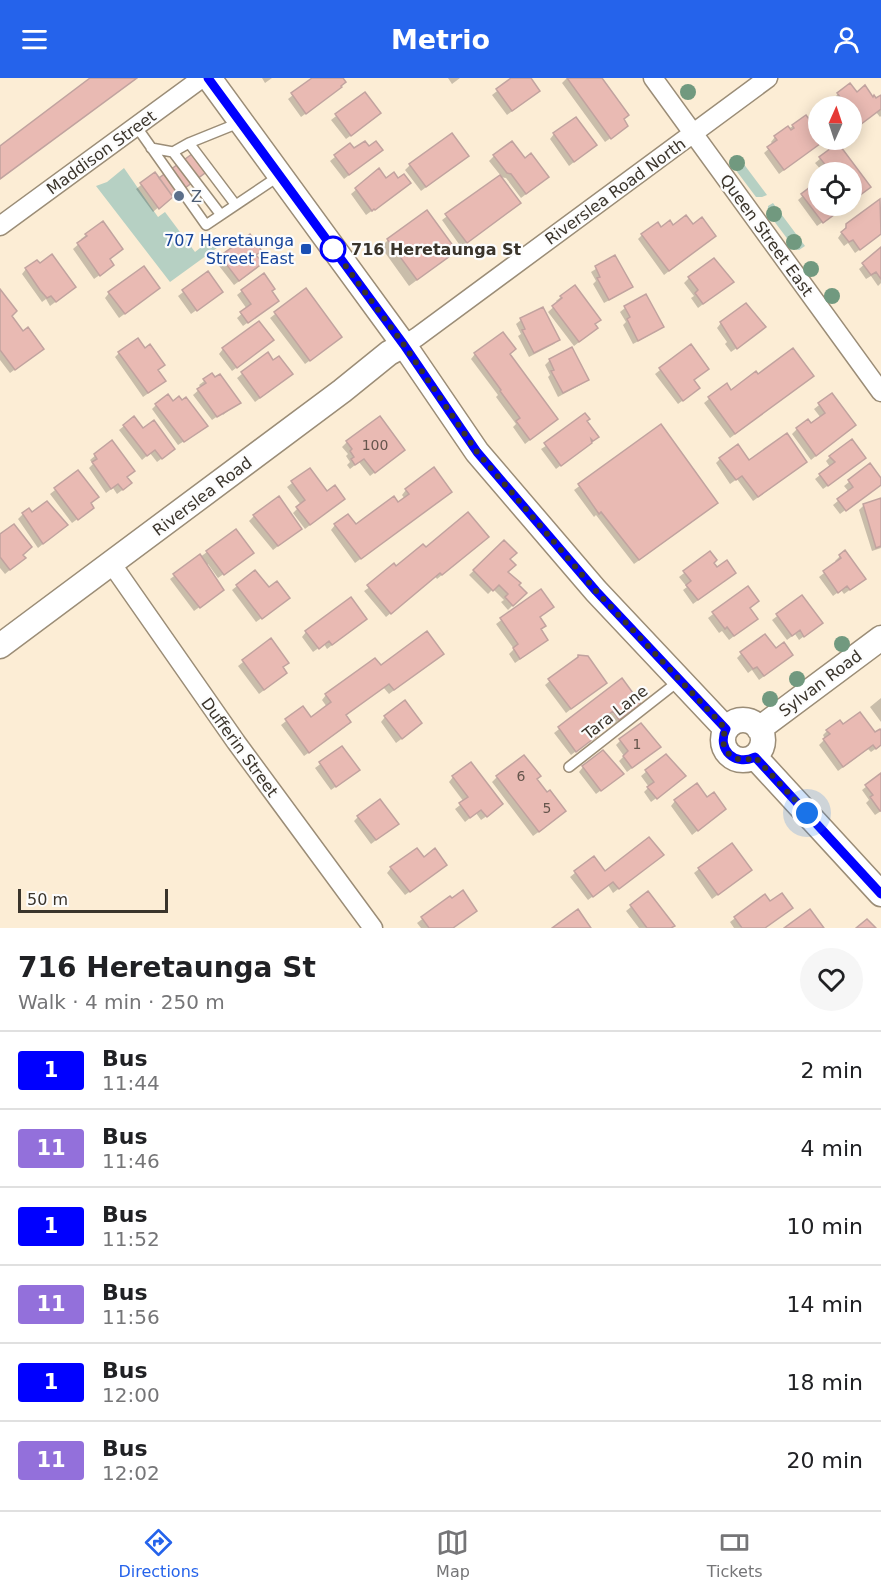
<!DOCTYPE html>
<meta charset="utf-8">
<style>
body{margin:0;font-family:"DejaVu Sans",sans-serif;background:#f6f6f6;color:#202124;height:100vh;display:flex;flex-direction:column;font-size:22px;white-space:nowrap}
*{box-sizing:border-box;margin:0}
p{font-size:20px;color:#757577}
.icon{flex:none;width:33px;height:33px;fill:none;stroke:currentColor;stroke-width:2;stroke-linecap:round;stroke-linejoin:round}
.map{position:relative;height:850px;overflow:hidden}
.sheet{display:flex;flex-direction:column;background:#fff;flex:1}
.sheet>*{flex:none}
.badge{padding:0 12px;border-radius:4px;font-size:21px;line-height:39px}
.needle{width:39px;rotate:3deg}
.buttons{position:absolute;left:808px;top:18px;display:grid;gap:12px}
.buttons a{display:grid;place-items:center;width:54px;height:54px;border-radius:50%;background:#fff;box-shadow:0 3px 15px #0003;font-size:30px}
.scale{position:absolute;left:18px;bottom:15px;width:150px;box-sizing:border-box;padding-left:6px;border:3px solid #3a342b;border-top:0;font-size:16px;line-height:21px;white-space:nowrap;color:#3a342b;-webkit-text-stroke:4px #fcfcfc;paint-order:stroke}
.you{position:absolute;width:30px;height:30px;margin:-15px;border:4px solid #fff;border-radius:50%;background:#1a73e8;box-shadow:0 0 0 9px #1a73e833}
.map>.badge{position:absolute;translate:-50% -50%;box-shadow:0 0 0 3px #fff}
.round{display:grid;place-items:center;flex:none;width:63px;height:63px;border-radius:32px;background:#f6f6f6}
.summary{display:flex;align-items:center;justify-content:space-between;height:102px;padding:0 18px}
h1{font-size:28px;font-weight:700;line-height:45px}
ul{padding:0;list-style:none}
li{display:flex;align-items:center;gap:18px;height:78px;padding:0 18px;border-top:2px solid #e0e0e0}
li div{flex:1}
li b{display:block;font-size:22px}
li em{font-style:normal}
li .badge{min-width:66px;font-weight:700;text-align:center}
header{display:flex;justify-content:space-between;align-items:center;height:78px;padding:0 18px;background:#2563eb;color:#fff;font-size:27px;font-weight:700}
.tabs{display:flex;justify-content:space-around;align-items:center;height:84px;border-top:2px solid #e0e0e0;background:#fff;font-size:16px;color:#757577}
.tabs a{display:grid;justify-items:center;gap:3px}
.tabs .active{color:#2563eb}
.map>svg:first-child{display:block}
</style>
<header><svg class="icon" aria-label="menu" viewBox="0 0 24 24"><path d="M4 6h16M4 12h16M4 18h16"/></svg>Metrio<svg class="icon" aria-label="person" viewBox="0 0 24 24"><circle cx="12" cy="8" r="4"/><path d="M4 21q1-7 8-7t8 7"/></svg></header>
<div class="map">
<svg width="881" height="850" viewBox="0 0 881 850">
<rect width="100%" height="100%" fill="#fcedd5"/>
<path fill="#b6d0c3" d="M737 77 767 117 762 119H756L729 83Z
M124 90 158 139 165 134 195 174C204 167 210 159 221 167L170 204 96 108 107 104Z
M773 125 805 168 799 172 795 171 768 135V128Z"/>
<path fill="#0003" d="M262 0H272L265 5Z
M314 0H341L335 14 301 39 288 21Z
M448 0H460L452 6Z
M514 0H529L534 17 507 37 492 17Z
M567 0H600L622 42V52L605 64 562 5Z
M864 10 876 22 881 19V38L880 39 876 34 852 52V28H839L833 21 838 16H856Z
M365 16 375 40 346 61 331 42Z
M793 48 819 58V62L822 63 779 96 764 75 773 67 771 64 775 59Z
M554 56 595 67 569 88 550 61Z
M350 67 354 72 369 70 376 76 344 101 330 83Z
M837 67 869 109 852 123V94H823L815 85Z
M467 78 421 113 405 92 410 87Z
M494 78 542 104 521 120 506 100 500 99 519 125 461 169 442 142 501 98 489 83Z
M379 92 386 102 404 109 366 137 351 116Z
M155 96 169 120 153 134 136 111Z
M818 105 819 128H845L817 148 798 122Z
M880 123 881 156 855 175 848 165 844 168 838 160 847 147Z
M102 145 108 191 94 201 73 171 82 163 81 161 86 157Z
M692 148 714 158 664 197 638 161 642 157 661 151Z
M249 159 257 190 234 207 216 184Z
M388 162 456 173 409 208 381 169Z
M881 172V205L878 208 871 198 866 201 859 191Z
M615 179 631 209 626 213 604 225 593 206 596 203 591 194Z
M26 191 70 213 50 228 46 221 42 224 22 196Z
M207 196 216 218 191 236 178 218Z
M689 200 727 208 698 230 691 220 694 218 684 205Z
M306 212 336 263 305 286 270 240Z
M0 213 10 238 37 275 10 295 0 282Z
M242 213 272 227 243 248 237 240 247 231 237 217Z
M109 215H153L119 240 105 220Z
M561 219 593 247 591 255 574 268 548 234 558 225 556 223Z
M625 230 662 249 657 253 633 266 623 247 626 244 620 234Z
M521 242 558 262 554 266 529 279 518 258 521 256 516 246Z
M721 245 759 254 731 274 725 266 727 264 717 250Z
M267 267 232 293 219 276 223 271Z
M691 268 694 314 678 326 655 296Z
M119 275 157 293 160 307 143 319 115 279Z
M267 276 286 301 255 324 237 300Z
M475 276H508L556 341 525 366 513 349 516 346 496 319 498 317 471 281Z
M550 282 587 302 582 306 558 319 548 299 550 297 545 287Z
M212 297 239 324 223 337 222 335 212 342 193 317 201 310 199 307Z
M758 298 807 302 730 360 704 325 726 307 731 314Z
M832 317 827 369 811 382 792 356 797 351 811 347 821 340 814 331Z
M173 325 201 352 178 367 152 331 156 327Z
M585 343 597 359 556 391 541 371Z
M124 348 143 352 169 375 157 384 150 375 142 382 119 352Z
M660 349 711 430 634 486 596 437 594 439 574 412Z
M111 364 125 399V410L117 416 113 410 106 415 89 390 93 386 90 382Z
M347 364 398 376 370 398 359 384 350 391 347 387 350 384 346 378 348 376 342 369Z
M830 379 860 384 823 411 815 401 830 389 826 383Z
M720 381 749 384 801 388 753 423 737 401 730 406 716 385Z
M870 387 881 402V405L840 436 833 427 849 414 844 408Z
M309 392 327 415 338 425 305 451 293 435 301 427 287 409Z
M78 394 89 426 87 434 72 445 50 416Z
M406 412 446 418 355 485 331 452 335 447 356 448 398 426 405 421 402 417Z
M881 422V470L872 473 859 432 864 427Z
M23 436 32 437 66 447 38 470 18 441Z
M254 438 295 455 273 472 249 443Z
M0 458 22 477 19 484 5 496 0 490Z
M482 464 437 501 435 498 386 539 364 513 426 471Z
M504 464 508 481 506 494 525 515 508 532 501 524 504 522 493 511 488 516 469 497Z
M207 474 247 479 218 500 208 486 206 488 217 516 194 533 170 501Z
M710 475 712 485 717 491 729 499 693 526 683 512 687 509 679 499Z
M840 478 859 505 844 516 841 512 833 518 819 499 837 485 835 483Z
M237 508 268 511 284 524 256 544 232 512Z
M747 510 751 545 729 562 722 553 719 555 708 540Z
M540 513 552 529 538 540 542 566 515 585 509 576 514 571 496 546Z
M802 519 816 549 799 562 795 556 787 562 772 542Z
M361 545 327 571 324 566 313 574 302 559 306 554Z
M270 563 281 590 280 600 259 616 238 588Z
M741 576 787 581 759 602 752 592 748 595 737 580Z
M578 579 600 609 566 635 545 607Z
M437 580 389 616 383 609 345 638V649L304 678 281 647 303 630 311 641 327 629 322 622 326 617 381 589Z
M622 602 635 630 614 646 607 636 589 650 596 658 571 677 554 655Z
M881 620V644L870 629Z
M385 639 416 650 396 665 381 644Z
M843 649 875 657 881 655V667L871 674 868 671 838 693 819 667 825 661 823 657 827 653Z
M620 663 654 673 627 694 619 683 624 678 616 667Z
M342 670 353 696 331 712 315 690Z
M665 678 679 703 651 724 644 714 649 709 641 698Z
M583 689 617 700 596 716 579 694Z
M881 697V733L875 737 866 725 869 722 862 712Z
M453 699 497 731 481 742 476 735 465 744 455 731 464 724 449 704Z
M497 699 535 702 560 738 533 758 492 704Z
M707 721 724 731 692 757 671 728 675 723Z
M358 739 392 750 371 766 354 743Z
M593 780 605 795 657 781 613 815 608 807 588 822 570 799Z
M423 781 441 791 405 817 387 795 391 790Z
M699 791 745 796 712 821 694 795Z
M648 815 673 847 670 850H639L626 833Z
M764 818 770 825 786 834 765 850H734L730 844Z
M450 820 471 837 453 850H421L417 845Z"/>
<path fill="#e9bab3" stroke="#c1a39f" stroke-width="1.5" d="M90 0H137L0 101V68Z
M312 0H343L346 4 341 8 342 9 306 36 291 15Z
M511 0H531L540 13 512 33 496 11Z
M567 0H602L629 37 624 41 628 48 611 61Z
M850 5 857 14 865 7 873 19 874 17 876 20 881 17V31L856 50 852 44V28H847L837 15Z
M365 14 381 35 351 58 335 36Z
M806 37 819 55V62L824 63 784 92 767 69 777 62 774 58 788 48 791 52 794 50 792 47Z
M576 39 597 67 574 84 553 55Z
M452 55 469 78 426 109 409 86Z
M365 63 369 68 376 63 383 72 349 97 334 77 350 65 354 70Z
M512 63 525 80 531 75 549 99 526 116 511 96 507 95 493 77Z
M838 65 871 109 852 123V94H831L819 79Z
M199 71 213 89 173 119 159 100Z
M379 90 386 100 394 94 398 100 404 96 411 105 375 132 374 131 372 133 355 110Z
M155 94 173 119 159 131 140 105Z
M500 97 521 125 467 165 445 136Z
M818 103 819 128H846L823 145 801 116Z
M880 121 881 156 860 172 853 162 849 164 841 154 846 150V146Z
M427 132 457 173 417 202 387 161Z
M686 137 693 146 702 139 716 158 669 193 641 156 658 144 661 149 670 142 673 147Z
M103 143 123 171 110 181 114 187 100 198 77 165 87 158 85 156Z
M250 156 262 173 256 177 263 185 239 203 220 178Z
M881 169V201L876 194 871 197 862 185Z
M52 176 76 209 56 224 51 218 47 220 40 212 25 190 37 182 40 185Z
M615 177 633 209 609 222 597 200 600 199 595 188Z
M714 180 734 204 703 226 695 215 698 212 688 199Z
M144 188 160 210 125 236 108 214Z
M208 193 223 214 197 233 182 212Z
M264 195 275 211 272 213 279 223 248 245 240 234 251 226 241 212Z
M575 207 601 242 595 246 598 250 579 264 552 228 562 220 560 218Z
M306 210 342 259 310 283 274 234Z
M0 211 17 233 12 238 23 253 28 249 44 271 15 292 0 272Z
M646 216 664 249 638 263 627 241 630 239 624 228Z
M746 225 766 249 737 271 720 244Z
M543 229 560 262 534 275 522 252 525 251 520 240Z
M259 243 274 262 237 290 222 270Z
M503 254 516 271 510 276 558 341 530 362 516 343 520 340 500 313 501 312 474 275Z
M138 260 145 270 150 266 165 287 158 292 166 303 148 315 118 274Z
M691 266 709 291 694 302 700 310 683 323 659 290Z
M572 269 589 302 563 315 551 293 554 292 549 281Z
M793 270 814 298 735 356 708 319 727 305 731 312 756 293 758 296Z
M268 274 273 282 279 278 293 296 260 320 241 294Z
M212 295 215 299 220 296 241 325 217 339 197 311 206 305 203 301Z
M832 315 856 347 816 378 796 350 808 341 811 345 825 335 818 325Z
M168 316 173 323 179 318 182 322 186 319 208 348 184 364 155 326Z
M585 335 590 341 587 343 599 359 593 363 591 361 592 365 561 388 544 365Z
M134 338 143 350 154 342 175 371 162 381 155 372 147 378 123 347Z
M380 338 405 372 375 395 364 381 355 387 351 381 354 379 350 373 352 371 346 363Z
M661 346 718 425 639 482 601 434 599 436 578 406Z
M787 355 807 384 758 419 742 398 736 402 719 380 738 366 749 382Z
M852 361 866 380 828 408 819 396 835 384 829 378Z
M112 362 135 393 127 399 132 405 123 412 118 406 111 411 92 384 97 381 94 376Z
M870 385 881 400V407L846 433 837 421 853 409 848 402Z
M434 389 452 414 361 481 334 446 348 436 356 446 394 418 398 424 409 416 405 411Z
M310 390 327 413 335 407 345 421 310 447 296 429 305 422 291 403Z
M78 392 99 419 91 425 94 430 78 442 54 410Z
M279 418 302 451 278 468 253 437Z
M881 420V468L876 470 863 426Z
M47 423 68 447 43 466 22 435 29 430 32 434Z
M468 434 489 459 442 497 440 495 391 536 367 507 394 485 396 488 423 466 426 469Z
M14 446 32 469 23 477 26 480 10 492 0 479V456Z
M236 451 254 475 224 497 206 473Z
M504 462 517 475 510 481 516 487 508 494 521 505 519 507 527 515 513 528 505 519 508 516 499 507 493 513 473 492Z
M845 472 866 501 850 512 847 508 838 515 823 493 841 480 839 477Z
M710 473 717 482 714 485 717 489 727 482 736 495 698 522 686 507 691 503 683 493Z
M200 476 224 512 200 530 173 496Z
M255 492 269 509 277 503 290 520 262 541 236 507Z
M748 508 759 523 750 530 758 541 734 558 727 549 725 551 712 534Z
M541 511 554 529 540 539 546 548 541 551 548 562 520 581 513 570 518 566 500 540Z
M802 517 823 545 804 559 800 552 792 558 776 536Z
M351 519 367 541 332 567 329 563 319 571 305 553Z
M427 553 444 576 394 612 389 606 346 637 351 644 309 675 285 641 303 628 311 639 331 624 325 616 375 580 381 587Z
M765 556 776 570 784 564 793 577 764 598 757 589 753 591 740 574Z
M271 560 289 585 283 589 287 595 264 612 242 582Z
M578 577 588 578 607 605 571 631 548 601 578 579Z
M622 600 641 626 619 642 613 633 591 649 597 658 576 674 558 649Z
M405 622 422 645 402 661 384 638Z
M860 634 875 654 880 651 881 653V667L876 671 873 667 843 689 823 661 830 656 826 652 840 642 843 646Z
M641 645 661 669 632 690 623 678 628 673 619 661Z
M342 668 360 692 336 709 319 684Z
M603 672 624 696 601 713 582 688Z
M666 676 686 698 657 721 647 709 654 704 645 692Z
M524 677 541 698 537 701 547 714 550 712 566 733 539 754 496 698Z
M471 684 503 726 487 739 481 732 470 740 459 725 468 719 452 698Z
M881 695V733H880L870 719 873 717 865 707Z
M697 705 707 719 714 714 726 731 698 753 674 722Z
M380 721 399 746 376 762 357 738Z
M649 759 664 777 619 811 613 804 593 819 574 793 594 778 605 793Z
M732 765 752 792 718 817 698 790Z
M417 770 424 779 435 770 447 787 410 814 390 789Z
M463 812 477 833 453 850H429L421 839 450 818 452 820Z
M648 813 675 848 671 850H647L630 827Z
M782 815 793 830 765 850H742L734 839 765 816 770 823Z
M578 831 591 850H552Z
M810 831 824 850H784Z
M867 841 876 850H856Z"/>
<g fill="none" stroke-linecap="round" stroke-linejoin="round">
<defs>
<path id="lane" d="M136 48 206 147 279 98
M189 65 241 44
M151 70 173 74 221 137
M173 74 189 65 235 126
M569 689 680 602"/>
<path id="street" d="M653 0 881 314
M0 148 202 0
M404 267 417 259 768 0
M111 485 236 664 373 850"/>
<path id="secondary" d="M209 0 404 267 477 374 596 513 726 651
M0 568 342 313 389 275 404 267
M723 662a20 20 0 1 1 40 0a20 20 0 1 1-40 0Z
M759 651 881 560
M755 679 881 816"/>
</defs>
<use href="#lane" stroke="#9b8d77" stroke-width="12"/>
<use href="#street" stroke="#9b8d77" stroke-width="21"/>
<use href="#secondary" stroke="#9b8d77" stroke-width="27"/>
<use href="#lane" stroke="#fff" stroke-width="9"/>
<use href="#street" stroke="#fff" stroke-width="18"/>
<use href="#secondary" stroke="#fff" stroke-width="24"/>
</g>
<g fill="#71997f">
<circle cx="688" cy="14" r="8"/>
<circle cx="737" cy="85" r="8"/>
<circle cx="774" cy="136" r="8"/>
<circle cx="794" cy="164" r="8"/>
<circle cx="811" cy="191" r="8"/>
<circle cx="832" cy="218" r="8"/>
<circle cx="842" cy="566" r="8"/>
<circle cx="797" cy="601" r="8"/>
<circle cx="770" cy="621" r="8"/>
</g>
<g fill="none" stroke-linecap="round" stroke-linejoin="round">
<defs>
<path id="line" d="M208 0 404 267 477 374 596 513 726 651C716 671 735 689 755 679L881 816"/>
</defs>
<use href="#line" stroke="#fff" stroke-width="14"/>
<use href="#line" stroke="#00f" stroke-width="9"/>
<path stroke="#3a342b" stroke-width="6" stroke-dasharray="0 10.8" d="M333 171 404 267 477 374 596 513 726 651C716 671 735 689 755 679L807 735"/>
</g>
<circle fill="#5c6f8a" stroke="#fcfcfc" stroke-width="2" cx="179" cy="118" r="6"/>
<rect fill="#1a4fb4" stroke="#fcfcfc" stroke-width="2" x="300" y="165" width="12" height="12" rx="3"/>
<circle fill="#fff" stroke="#00f" stroke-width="3" cx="333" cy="171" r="12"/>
<g text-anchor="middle" stroke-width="4.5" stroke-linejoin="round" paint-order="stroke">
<g font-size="14" fill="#66564d">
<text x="375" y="372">100</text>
<text x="637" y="671">1</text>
<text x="521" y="703">6</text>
<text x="547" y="735">5</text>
</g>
<g font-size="16" fill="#3a342b" stroke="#fcfcfc">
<text transform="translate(101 74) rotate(-36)" y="6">Maddison Street</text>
<text transform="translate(615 113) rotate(-36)" y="6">Riverslea Road North</text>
<text transform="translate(767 157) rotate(54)" y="6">Queen Street East</text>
<text transform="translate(202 418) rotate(-37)" y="6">Riverslea Road</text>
<text transform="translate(820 605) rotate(-37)" y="6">Sylvan Road</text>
<text transform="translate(615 634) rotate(-38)" y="6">Tara Lane</text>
<text transform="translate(240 669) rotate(54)" y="6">Dufferin Street</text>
</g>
<g font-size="16" fill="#4e5e75" stroke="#fcfcfc" text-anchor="start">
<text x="191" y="124">Z</text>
</g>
<g font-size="16" fill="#164399" stroke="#fcfcfc" text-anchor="end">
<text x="294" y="168">707 Heretaunga<tspan x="294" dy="18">Street East</tspan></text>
</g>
<g font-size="16" font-weight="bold" fill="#3a342b" stroke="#fcfcfc" text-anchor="start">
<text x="351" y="177">716 Heretaunga St</text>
</g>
</g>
</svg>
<div class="buttons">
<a><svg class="needle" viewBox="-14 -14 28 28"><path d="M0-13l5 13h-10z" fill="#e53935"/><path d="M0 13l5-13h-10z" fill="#757577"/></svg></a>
<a><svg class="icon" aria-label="locate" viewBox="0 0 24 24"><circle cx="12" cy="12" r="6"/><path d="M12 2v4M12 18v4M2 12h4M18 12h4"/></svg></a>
</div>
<div class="scale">50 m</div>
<div class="you" style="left:807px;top:735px"></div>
</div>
<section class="sheet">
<div class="summary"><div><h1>716 Heretaunga St</h1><p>Walk · 4 min · 250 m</p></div><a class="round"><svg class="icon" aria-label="heart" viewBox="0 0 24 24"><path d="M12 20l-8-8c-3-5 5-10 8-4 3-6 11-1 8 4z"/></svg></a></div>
<ul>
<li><span class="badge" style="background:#00f;color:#fff">1</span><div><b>Bus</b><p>11:44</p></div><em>2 min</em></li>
<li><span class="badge" style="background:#9370db;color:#fff">11</span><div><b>Bus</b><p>11:46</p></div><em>4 min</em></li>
<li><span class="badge" style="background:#00f;color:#fff">1</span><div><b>Bus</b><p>11:52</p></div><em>10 min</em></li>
<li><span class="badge" style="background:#9370db;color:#fff">11</span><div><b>Bus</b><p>11:56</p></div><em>14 min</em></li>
<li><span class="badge" style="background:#00f;color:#fff">1</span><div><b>Bus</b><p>12:00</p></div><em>18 min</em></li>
<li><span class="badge" style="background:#9370db;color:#fff">11</span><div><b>Bus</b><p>12:02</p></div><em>20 min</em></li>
</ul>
</section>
<nav class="tabs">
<a class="active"><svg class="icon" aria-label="directions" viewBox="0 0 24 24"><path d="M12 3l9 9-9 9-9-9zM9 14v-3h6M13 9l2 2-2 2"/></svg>Directions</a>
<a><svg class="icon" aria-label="map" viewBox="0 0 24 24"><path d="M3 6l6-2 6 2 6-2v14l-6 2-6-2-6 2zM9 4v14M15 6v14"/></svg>Map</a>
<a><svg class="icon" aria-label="tickets" viewBox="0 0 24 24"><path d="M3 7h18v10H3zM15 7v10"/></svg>Tickets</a>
</nav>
